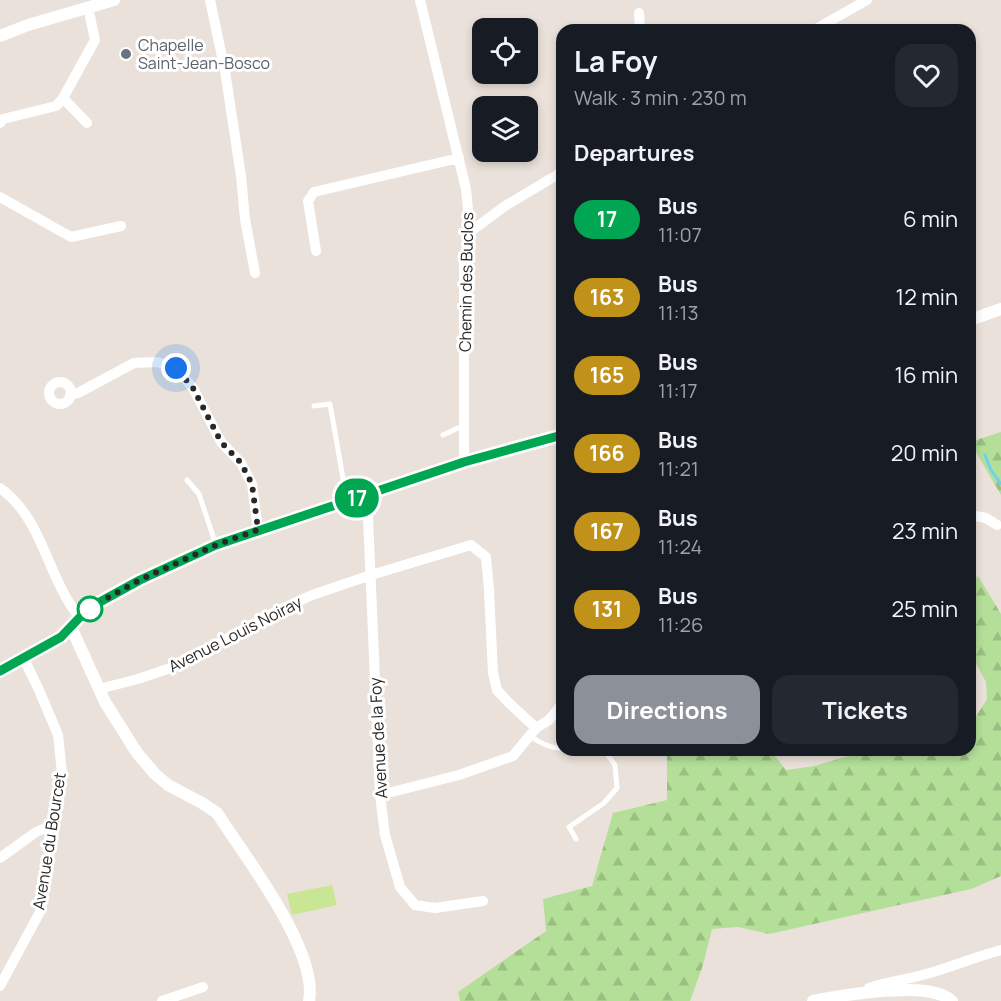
<!DOCTYPE html>
<meta charset="utf-8">
<style>
body{margin:0;font-family:Manrope,sans-serif;background:#242831;color:#f1f3f6;height:100vh;display:flex;flex-direction:column;font-size:22px;white-space:nowrap}
*{box-sizing:border-box;margin:0}
p{font-size:20px;color:#9ea1a6}
.icon{flex:none;width:33px;height:33px;fill:none;stroke:currentColor;stroke-width:2;stroke-linecap:round;stroke-linejoin:round}
.map{position:relative;flex:1;overflow:hidden}
.details{position:absolute;left:556px;top:24px;width:420px;height:732px;display:flex;flex-direction:column;background:#171b24;border-radius:18px;box-shadow:0 3px 9px #0003}
.details>*{flex:none}
.badge{padding:0 12px;border-radius:20px;font-size:21px;line-height:39px}
.buttons{position:absolute;left:472px;top:18px;display:grid;gap:12px}
.buttons a{display:grid;place-items:center;width:66px;height:66px;border-radius:12px;background:#171b24;box-shadow:0 3px 9px #0003;font-size:30px}
.you{position:absolute;width:30px;height:30px;margin:-15px;border:4px solid #fff;border-radius:50%;background:#1a73e8;box-shadow:0 0 0 9px #1a73e833}
.map>.badge{position:absolute;translate:-50% -50%;box-shadow:0 0 0 3px #fff}
h2{padding:0 18px;font-size:22px;line-height:54px}
.round{display:grid;place-items:center;flex:none;width:63px;height:63px;border-radius:18px;background:#242831}
.summary{display:flex;align-items:center;justify-content:space-between;height:102px;padding:0 18px}
h1{font-size:28px;font-weight:700;line-height:45px}
.action{display:flex;gap:12px;margin-top:auto;padding:12px 18px}
.action a{flex:1;height:69px;border-radius:18px;background:#8c9099;color:#fff;font-size:24px;font-weight:700;line-height:69px;text-align:center}
.action a+a{background:#242831;color:#f1f3f6}
ul{padding:0;list-style:none}
li{display:flex;align-items:center;gap:18px;height:78px;padding:0 18px}
li div{flex:1}
li b{display:block;font-size:22px}
li em{font-style:normal}
li .badge{min-width:66px;font-weight:700;text-align:center}
.map>svg:first-child{display:block}
</style>
<div class="map">
<svg width="1001" height="1001" viewBox="0 0 1001 1001">
<defs>
<pattern id="forest-firs" width="22" height="20" patternUnits="userSpaceOnUse" patternTransform="scale(1.5)"><rect width="22" height="20" fill="#b4df98"/><path d="M5 1l3.5 6h-7zM16 11l3.5 6h-7z" fill="#9bbf83"/></pattern>
</defs>
<rect width="100%" height="100%" fill="#eae2da"/>
<path fill="url(#forest-firs)" d="M1001 432V495L970 442Z
M978 576 1001 614V876L971 889 769 934 738 927 712 929 703 965 690 1001H460L458 992 546 931 543 899 592 886 613 813 667 800V754L771 751 786 770 814 766 869 750H970L971 721 974 720 987 699 986 682 971 654V581Z"/>
<path fill="#c8e693" d="M332 885 337 905 292 915 287 894Z"/>
<g fill="none" stroke-linecap="round" stroke-linejoin="round">
<path stroke="#6fd0ea" stroke-width="3" d="M985 455 991 470 1001 484"/>
<path stroke="#fff" stroke-width="5" d="M314 406 330 404 347 501
M443 435 458 428H464
M187 480 199 494 216 545
M530 736C540 743 551 749 562 748
M576 839 569 827 604 803 617 788 615 765 604 750"/>
<path stroke="#fff" stroke-width="10" d="M210 0 225 71 241 176 245 219 255 273
M420 0 466 189 470 230 464 264V462
M639 13 640 30
M814 30 867 0
M63 98 87 123
M0 123 3 119 56 106 63 98 95 40 88 7
M0 197 71 237 121 226
M470 230 474 229 505 206 562 172
M316 251 308 201 314 192 459 158
M49 393a11 11 0 1 1 22 0a11 11 0 1 1-22 0Z
M70 395 78 393 134 363 157 362 176 368 193 388 221 442 241 463 252 484 258 530
M0 488C43 518 47 578 80 618
M367 494 380 795 385 835 400 887 415 905 435 908 483 901
M970 515 986 518 997 525
M99 689 138 679 179 665 277 611 312 595 371 575 471 545 486 557 489 590 493 673 497 690 509 703 536 728
M380 795 459 775 513 756 536 728 549 720 562 704
M0 858 36 832 43 829H52
M0 986 41 910 62 773 58 735 39 690 23 657
M867 993 869 988C890 981 912 979 933 972 956 965 978 956 1001 950
M162 1001 203 987"/>
<path stroke="#fff" stroke-width="12" d="M0 36 28 25 114 0
M970 320 1001 309
M71 627 105 702 137 753 155 774 168 785 202 803 217 813C244 855 319 951 309 1001
M0 671 61 637 82 615 98 603 140 580 216 545 464 462 562 435
M813 1001C842 995 912 984 939 994 944 995 948 998 952 1001"/>
</g>
<g fill="none" stroke-linecap="round" stroke-linejoin="round">
<defs>
<path id="line" d="M0 671 61 637 82 615 98 603 140 580 216 545 464 462 562 435"/>
</defs>
<use href="#line" stroke="#fff" stroke-width="14"/>
<use href="#line" stroke="#00a651" stroke-width="9"/>
<path stroke="#282828" stroke-width="6" stroke-dasharray="0 10.8" d="M90 609 98 603 140 580 216 545 258 530 252 484 241 463 221 442 193 388 176 368"/>
</g>
<circle fill="#6b7280" stroke="#fff" stroke-width="2" cx="126" cy="54" r="6"/>
<circle fill="#fff" stroke="#00a651" stroke-width="3" cx="90" cy="609" r="12"/>
<g text-anchor="middle" stroke-width="6" stroke-linejoin="round" paint-order="stroke">
<g font-size="16" fill="#5b616d" stroke="#fff" text-anchor="start">
<text x="138" y="51">Chapelle<tspan x="138" dy="18">Saint-Jean-Bosco</tspan></text>
</g>
<g font-size="16" fill="#282828" stroke="#fff">
<text transform="translate(466 282) rotate(-89)" y="6">Chemin des Buclos</text>
<text transform="translate(235 634) rotate(-27)" y="6">Avenue Louis Noiray</text>
<text transform="translate(378 738) rotate(-93)" y="6">Avenue de la Foy</text>
<text transform="translate(49 841) rotate(-81)" y="6">Avenue du Bourcet</text>
</g>
</g>
</svg>
<div class="buttons">
<a><svg class="icon" aria-label="locate" viewBox="0 0 24 24"><circle cx="12" cy="12" r="6"/><path d="M12 2v4M12 18v4M2 12h4M18 12h4"/></svg></a>
<a><svg class="icon" aria-label="layers" viewBox="0 0 24 24"><path d="M12 4l9 5-9 5-9-5zM3 14l9 5 9-5"/></svg></a>
</div>
<div class="you" style="left:176px;top:368px"></div>
<b class="badge" style="left:357px;top:498px;background:#00a651;color:#fff">17</b>
<section class="details">
<div class="summary"><div><h1>La Foy</h1><p>Walk · 3 min · 230 m</p></div><a class="round"><svg class="icon" aria-label="heart" viewBox="0 0 24 24"><path d="M12 20l-8-8c-3-5 5-10 8-4 3-6 11-1 8 4z"/></svg></a></div>
<h2>Departures</h2>
<ul>
<li><span class="badge" style="background:#00a651;color:#fff">17</span><div><b>Bus</b><p>11:07</p></div><em>6 min</em></li>
<li><span class="badge" style="background:#c0921a;color:#fff">163</span><div><b>Bus</b><p>11:13</p></div><em>12 min</em></li>
<li><span class="badge" style="background:#c0921a;color:#fff">165</span><div><b>Bus</b><p>11:17</p></div><em>16 min</em></li>
<li><span class="badge" style="background:#c0921a;color:#fff">166</span><div><b>Bus</b><p>11:21</p></div><em>20 min</em></li>
<li><span class="badge" style="background:#c0921a;color:#fff">167</span><div><b>Bus</b><p>11:24</p></div><em>23 min</em></li>
<li><span class="badge" style="background:#c0921a;color:#fff">131</span><div><b>Bus</b><p>11:26</p></div><em>25 min</em></li>
</ul>
<div class="action"><a>Directions</a><a>Tickets</a></div>
</section>
</div>
